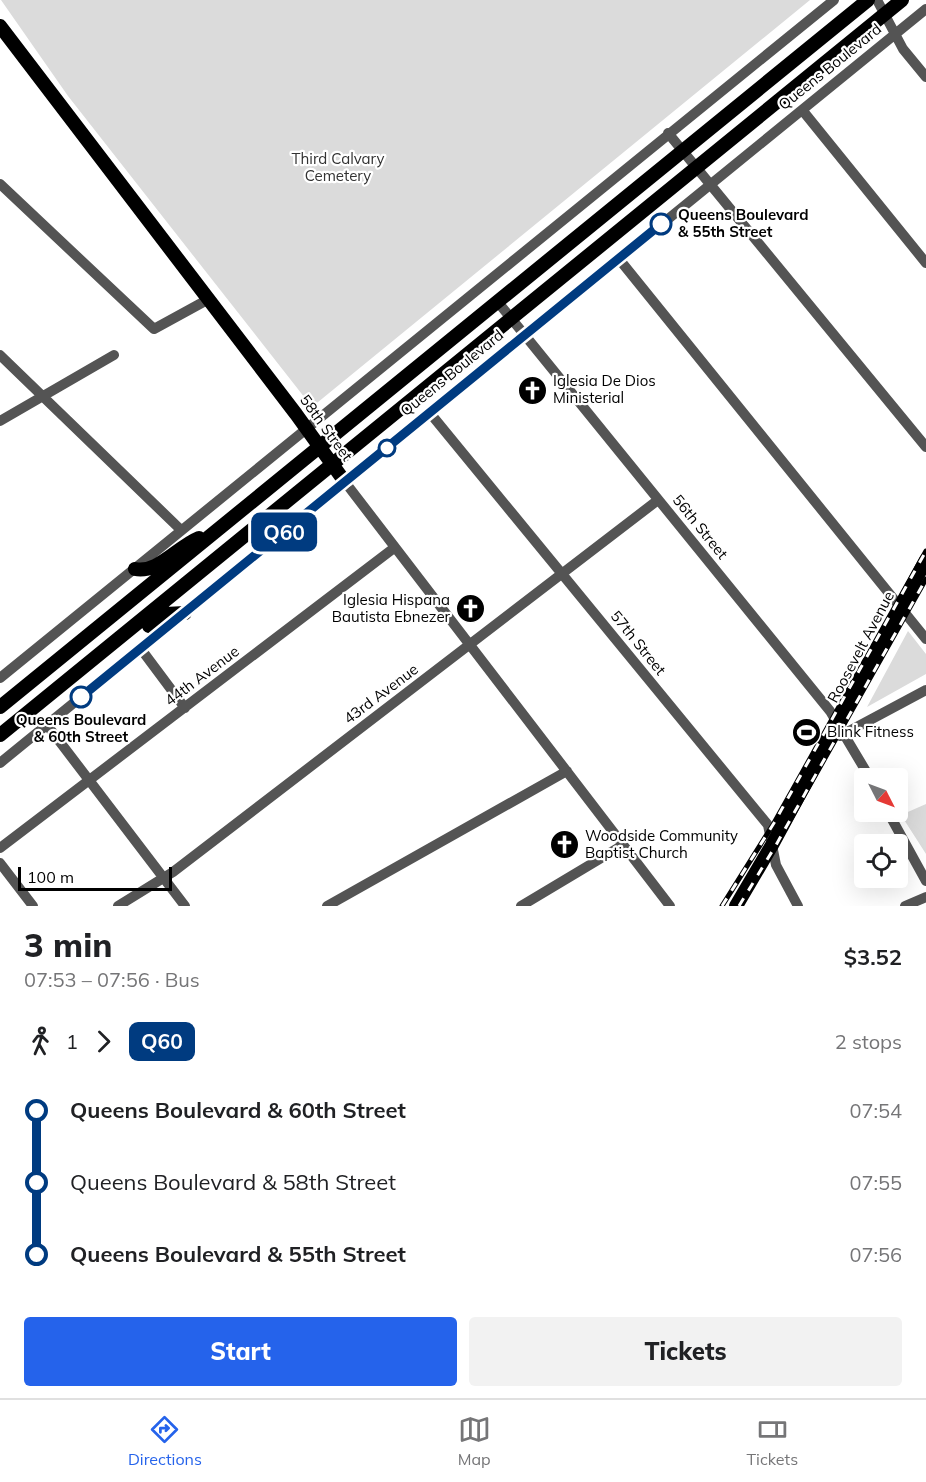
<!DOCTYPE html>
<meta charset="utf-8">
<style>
body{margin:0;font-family:Mulish,sans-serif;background:#f2f2f2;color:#202124;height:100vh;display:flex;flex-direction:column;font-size:22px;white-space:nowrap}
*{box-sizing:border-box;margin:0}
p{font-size:20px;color:#757577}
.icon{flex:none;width:33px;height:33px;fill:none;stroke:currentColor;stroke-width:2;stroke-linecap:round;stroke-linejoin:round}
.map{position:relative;height:906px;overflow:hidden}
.panel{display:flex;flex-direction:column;background:#fff;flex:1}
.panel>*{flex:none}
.badge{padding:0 12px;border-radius:9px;font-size:21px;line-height:39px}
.needle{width:39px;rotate:132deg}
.tools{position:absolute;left:854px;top:768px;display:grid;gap:12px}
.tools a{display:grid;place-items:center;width:54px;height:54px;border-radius:6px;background:#fff;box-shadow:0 6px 24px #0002;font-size:30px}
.scale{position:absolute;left:18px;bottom:15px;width:154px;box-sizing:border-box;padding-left:6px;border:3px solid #000;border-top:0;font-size:16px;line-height:21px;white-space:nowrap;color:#000;-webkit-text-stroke:4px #fff;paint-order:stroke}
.map>.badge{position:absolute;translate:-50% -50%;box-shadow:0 0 0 3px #fff}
.legs{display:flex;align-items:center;gap:9px;height:66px;padding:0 24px;font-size:20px}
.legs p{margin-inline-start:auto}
.headline{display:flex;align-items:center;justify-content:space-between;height:102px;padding:0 24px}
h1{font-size:33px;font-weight:800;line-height:45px}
.button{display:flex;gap:12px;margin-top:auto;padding:12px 24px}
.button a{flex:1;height:69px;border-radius:6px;background:#2563eb;color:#fff;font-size:24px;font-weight:800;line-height:69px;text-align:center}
.button a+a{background:#f2f2f2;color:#202124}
ul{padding:0 24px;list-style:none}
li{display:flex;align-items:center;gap:21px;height:72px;font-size:22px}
li i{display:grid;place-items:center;width:9px;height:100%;margin:0 8px;background:currentColor}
li i::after{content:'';width:15px;height:15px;margin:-8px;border:4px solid;border-radius:50%;background:#fff}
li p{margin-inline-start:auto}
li:first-child i{background:linear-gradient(#0000 50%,currentColor 0)}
li:last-child i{background:linear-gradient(currentColor 50%,#0000 0)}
.menu{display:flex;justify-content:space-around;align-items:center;height:84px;border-top:2px solid #e0e0e0;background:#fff;font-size:16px;color:#757577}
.menu a{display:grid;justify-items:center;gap:3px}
.menu .on{color:#2563eb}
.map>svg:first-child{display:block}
</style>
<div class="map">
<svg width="926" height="906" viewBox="0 0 926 906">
<rect width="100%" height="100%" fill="#fff"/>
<path fill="#dbdbdb" d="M1 0H810L312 407 68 96Z
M908 631 926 654V674L867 707Z
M926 804V854L901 815Z"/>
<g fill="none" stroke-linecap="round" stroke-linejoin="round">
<path stroke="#545454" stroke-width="10" d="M877 0 903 49 926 77
M803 111 926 263
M668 133 926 447
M0 184 154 329 207 300
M619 259 926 639
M497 301 830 711 870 778
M0 355 181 530
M430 413 768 825 776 865 798 906
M0 421 114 355
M345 482 670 906
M141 649 185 708
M0 678 834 0
M47 725 185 906
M840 736 926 690
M0 763 926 9
M888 812 926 881
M0 848 394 548
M0 863 33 906
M118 906 173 872 658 500
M327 906 567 771
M521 906 623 845
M905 906 926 897"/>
<path stroke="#000" stroke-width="14" d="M0 26 296 414 345 482
M135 569C157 574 177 547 199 538
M149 626 165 614 185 613
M0 707 868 0
M0 735 902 0
M736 906 772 845 926 560"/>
<defs>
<path id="rail" d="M722 906 774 823 926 551
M739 906 776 845 926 579"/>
</defs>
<use href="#rail" stroke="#000" stroke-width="5"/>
<use href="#rail" stroke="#fff" stroke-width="3" stroke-dasharray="9" stroke-linecap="butt"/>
</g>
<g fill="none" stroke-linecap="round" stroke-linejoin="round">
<defs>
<path id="line-1" d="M81 697 661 224"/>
</defs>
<use href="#line-1" stroke="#fff" stroke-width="14"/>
<use href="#line-1" stroke="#003b80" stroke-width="9"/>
</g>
<defs>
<symbol id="church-disc" viewBox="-11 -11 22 22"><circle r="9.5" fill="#000" stroke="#fff"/><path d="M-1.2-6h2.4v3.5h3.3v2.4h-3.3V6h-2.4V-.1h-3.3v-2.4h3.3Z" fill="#fff"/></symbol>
<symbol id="stadium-disc" viewBox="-11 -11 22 22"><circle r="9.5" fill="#000" stroke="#fff"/><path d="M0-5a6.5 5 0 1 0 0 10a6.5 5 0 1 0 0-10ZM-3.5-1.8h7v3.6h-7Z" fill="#fff"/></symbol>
</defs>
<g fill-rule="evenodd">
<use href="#church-disc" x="516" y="374" width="33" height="33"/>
<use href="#church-disc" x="454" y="592" width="33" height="33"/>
<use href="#stadium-disc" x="790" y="716" width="33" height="33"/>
<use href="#church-disc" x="548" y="828" width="33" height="33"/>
</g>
<g fill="#fff" stroke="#003b80" stroke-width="3">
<circle cx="661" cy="224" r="10"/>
<circle cx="387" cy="448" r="8"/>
<circle cx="81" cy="697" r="10"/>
</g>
<g text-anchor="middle" stroke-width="4.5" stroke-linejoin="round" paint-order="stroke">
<g font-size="15" fill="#000" stroke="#fff">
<text transform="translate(830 67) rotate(-39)" y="5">Queens Boulevard</text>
<text transform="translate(452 373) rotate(-39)" y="5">Queens Boulevard</text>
<text transform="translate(326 428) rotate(54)" y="5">58th Street</text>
<text transform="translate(700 527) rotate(51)" y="5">56th Street</text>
<text transform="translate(638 643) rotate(51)" y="5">57th Street</text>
<text transform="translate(861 647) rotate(-62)" y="5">Roosevelt Avenue</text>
<text transform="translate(202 676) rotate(-37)" y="5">44th Avenue</text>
<text transform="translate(381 694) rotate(-37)" y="5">43rd Avenue</text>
</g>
<g font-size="15" fill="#323232" stroke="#fff">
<text x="338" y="164">Third Calvary<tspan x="338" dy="17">Cemetery</tspan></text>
</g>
<g font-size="15" font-weight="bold" fill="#000" stroke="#fff" text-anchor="start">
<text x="678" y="220">Queens Boulevard<tspan x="678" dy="17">&amp; 55th Street</tspan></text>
<text x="81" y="725" text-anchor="middle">Queens Boulevard<tspan x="81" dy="17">&amp; 60th Street</tspan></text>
</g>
<g font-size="15" fill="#000" stroke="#fff" text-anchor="start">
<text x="553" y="386">Iglesia De Dios<tspan x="553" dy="17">Ministerial</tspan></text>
<text x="450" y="605" text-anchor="end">Iglesia Hispana<tspan x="450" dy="17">Bautista Ebnezer</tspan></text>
<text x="827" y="737">Blink Fitness</text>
<text x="585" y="841">Woodside Community<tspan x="585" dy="17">Baptist Church</tspan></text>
</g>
</g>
</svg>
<div class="tools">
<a><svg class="needle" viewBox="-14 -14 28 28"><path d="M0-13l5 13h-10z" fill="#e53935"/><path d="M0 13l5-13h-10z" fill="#757577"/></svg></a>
<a><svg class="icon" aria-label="locate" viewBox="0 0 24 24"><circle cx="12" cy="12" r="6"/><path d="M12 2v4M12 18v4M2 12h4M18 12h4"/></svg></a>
</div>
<div class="scale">100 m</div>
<b class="badge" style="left:284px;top:532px;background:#003b80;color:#fff">Q60</b>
</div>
<section class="panel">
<div class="headline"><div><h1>3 min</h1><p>07:53 – 07:56 · Bus</p></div><b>$3.52</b></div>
<div class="legs"><svg class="icon" aria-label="walk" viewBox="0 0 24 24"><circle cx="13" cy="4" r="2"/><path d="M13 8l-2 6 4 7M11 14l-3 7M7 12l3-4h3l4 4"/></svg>1<svg class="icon" aria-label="forward" viewBox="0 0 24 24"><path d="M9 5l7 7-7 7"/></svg><b class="badge" style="background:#003b80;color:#fff">Q60</b><p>2 stops</p></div>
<ul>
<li><i style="color:#003b80"></i><b>Queens Boulevard &amp; 60th Street</b><p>07:54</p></li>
<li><i style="color:#003b80"></i><span>Queens Boulevard &amp; 58th Street</span><p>07:55</p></li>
<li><i style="color:#003b80"></i><b>Queens Boulevard &amp; 55th Street</b><p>07:56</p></li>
</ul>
<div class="button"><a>Start</a><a>Tickets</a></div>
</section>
<nav class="menu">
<a class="on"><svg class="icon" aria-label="directions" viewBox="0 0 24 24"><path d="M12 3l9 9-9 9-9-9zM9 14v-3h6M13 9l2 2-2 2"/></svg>Directions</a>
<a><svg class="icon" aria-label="map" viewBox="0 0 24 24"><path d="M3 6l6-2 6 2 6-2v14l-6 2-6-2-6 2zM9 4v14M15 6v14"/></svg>Map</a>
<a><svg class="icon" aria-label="tickets" viewBox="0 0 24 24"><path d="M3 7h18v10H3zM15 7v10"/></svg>Tickets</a>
</nav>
